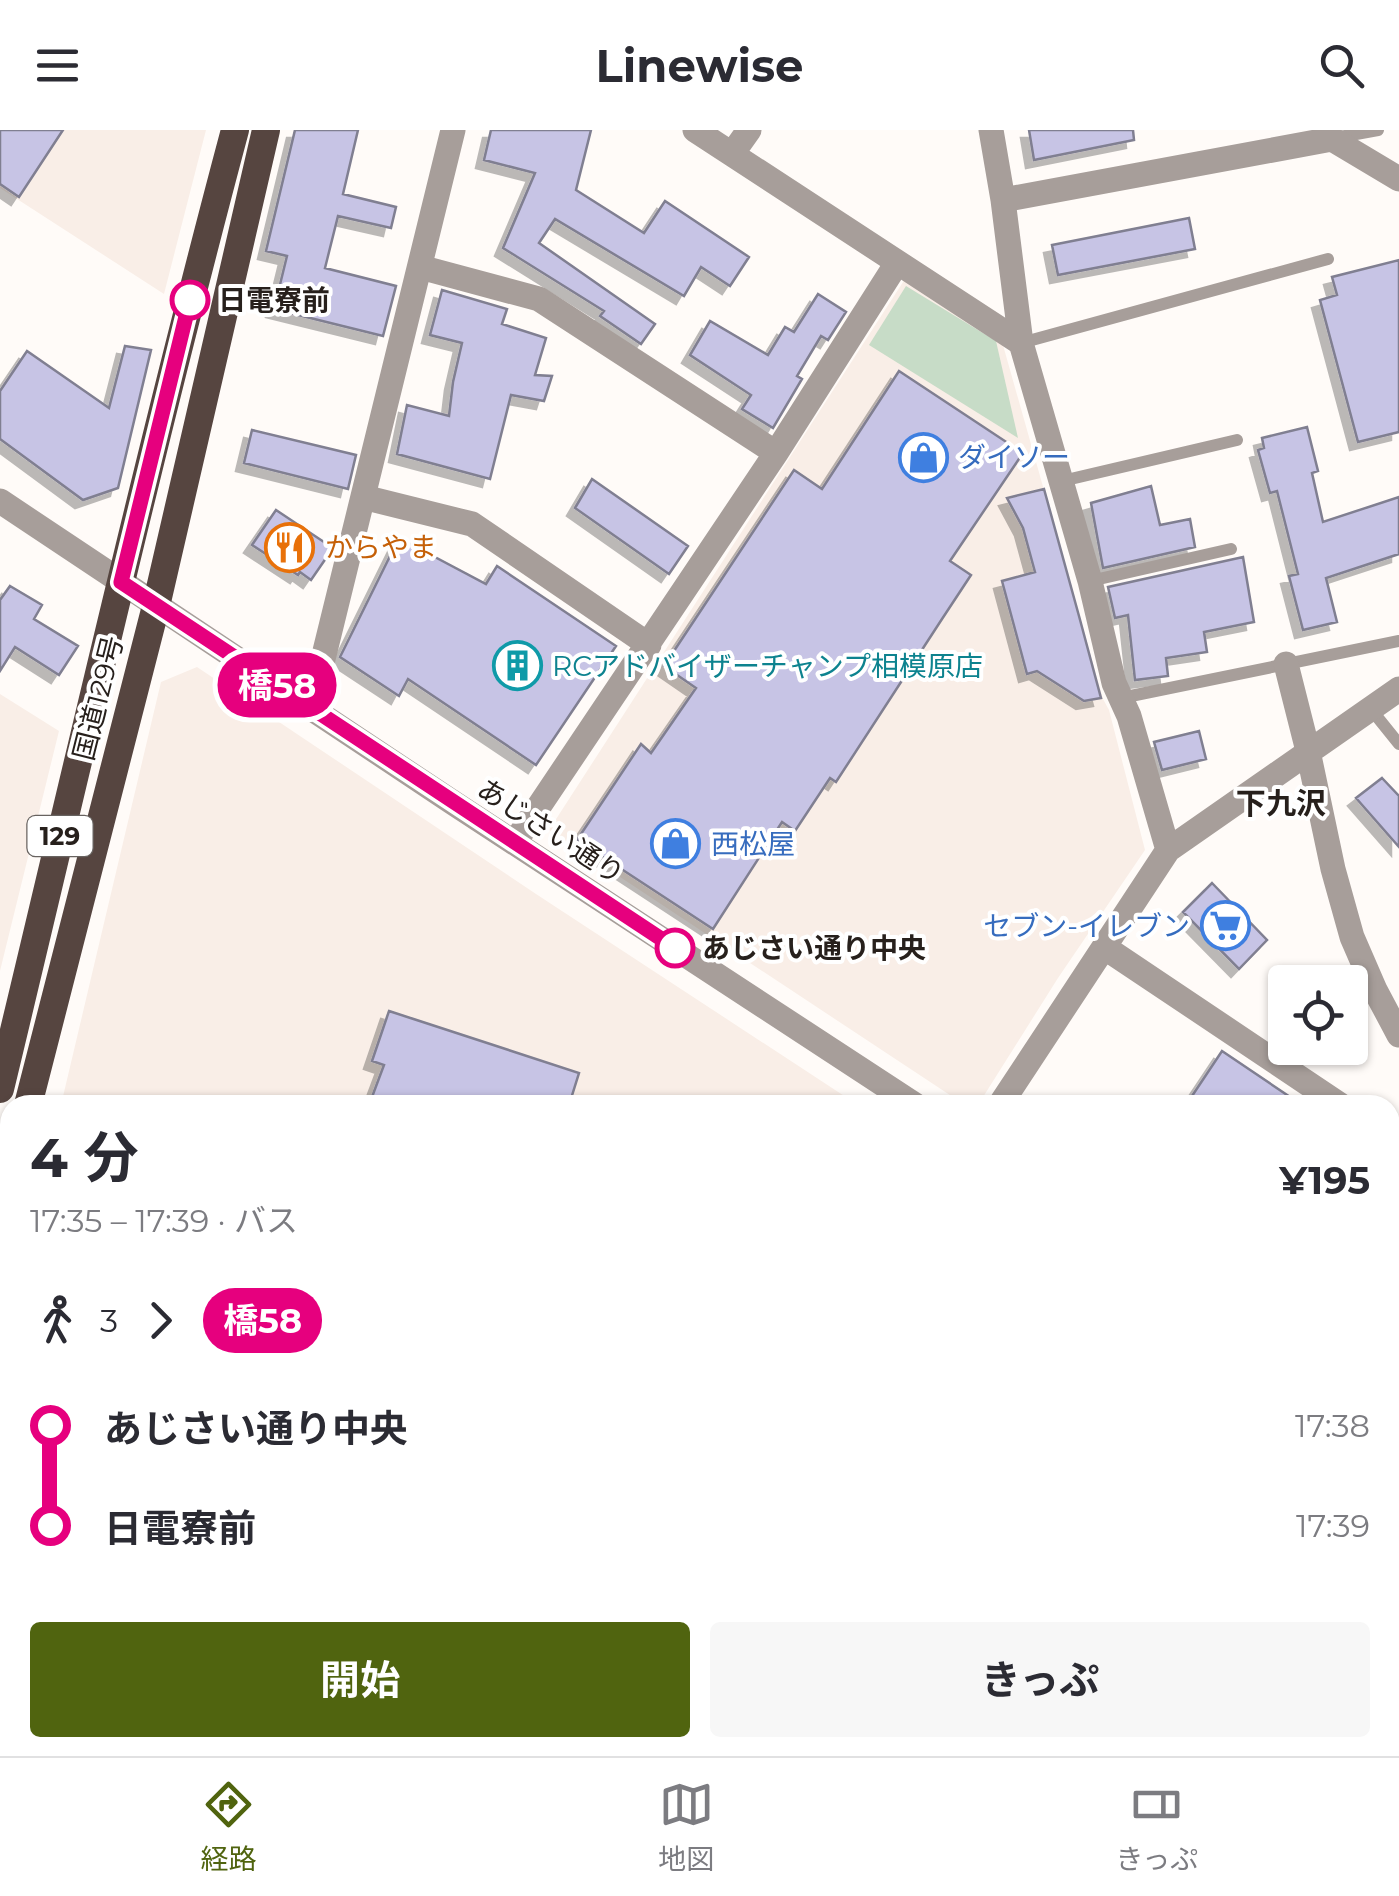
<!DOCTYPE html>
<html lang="ja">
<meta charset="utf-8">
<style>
body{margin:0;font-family:Montserrat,"Noto Sans JP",sans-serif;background:#f7f7f7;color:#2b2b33;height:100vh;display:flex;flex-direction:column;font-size:38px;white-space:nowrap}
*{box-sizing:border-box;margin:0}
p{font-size:32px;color:#7c7c81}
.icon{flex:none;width:55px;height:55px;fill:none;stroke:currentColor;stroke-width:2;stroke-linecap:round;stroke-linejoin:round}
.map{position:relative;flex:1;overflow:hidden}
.sheet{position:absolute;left:0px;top:965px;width:1400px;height:662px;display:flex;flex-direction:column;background:#fff;border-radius:30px 30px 0 0;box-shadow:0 2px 8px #0004}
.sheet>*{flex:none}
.badge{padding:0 20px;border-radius:32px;font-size:35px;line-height:65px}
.tools{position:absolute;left:1268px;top:835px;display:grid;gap:20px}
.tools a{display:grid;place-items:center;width:100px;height:100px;border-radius:10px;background:#fff;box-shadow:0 2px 8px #0004;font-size:50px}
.map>.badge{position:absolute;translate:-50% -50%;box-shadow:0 0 0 5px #fff}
.legs{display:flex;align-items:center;gap:15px;height:110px;padding:0 30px;font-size:32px}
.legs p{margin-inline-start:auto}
.head{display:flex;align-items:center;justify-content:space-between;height:170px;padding:0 30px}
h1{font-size:55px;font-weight:700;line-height:75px}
.action{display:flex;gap:20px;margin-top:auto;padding:20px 30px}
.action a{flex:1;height:115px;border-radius:10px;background:#50640f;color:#fff;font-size:40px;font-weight:700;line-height:115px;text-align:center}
.action a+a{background:#f7f7f7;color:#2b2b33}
ul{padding:0 30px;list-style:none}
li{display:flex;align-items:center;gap:35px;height:100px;font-size:38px}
li i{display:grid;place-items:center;width:15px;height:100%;margin:0 12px;background:currentColor}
li i::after{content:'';width:25px;height:25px;margin:-12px;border:8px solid;border-radius:50%;background:#fff}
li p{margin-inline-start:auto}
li:first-child i{background:linear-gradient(#0000 50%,currentColor 0)}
li:last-child i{background:linear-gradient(currentColor 50%,#0000 0)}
header{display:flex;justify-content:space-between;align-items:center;height:130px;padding:0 30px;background:#fff;font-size:45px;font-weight:700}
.menu{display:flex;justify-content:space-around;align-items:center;height:140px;border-top:2px solid #e1e1e2;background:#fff;font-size:28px;color:#7c7c81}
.menu a{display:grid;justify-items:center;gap:5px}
.menu .selected{color:#50640f}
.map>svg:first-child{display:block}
</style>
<header><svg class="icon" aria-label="menu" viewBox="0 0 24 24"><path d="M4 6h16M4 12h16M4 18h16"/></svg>Linewise<svg class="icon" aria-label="search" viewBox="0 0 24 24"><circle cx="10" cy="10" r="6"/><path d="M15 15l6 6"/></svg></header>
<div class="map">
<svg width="1399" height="1626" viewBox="0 0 1399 1626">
<defs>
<filter id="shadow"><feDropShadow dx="-8" dy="8" stdDeviation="0" flood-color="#0004"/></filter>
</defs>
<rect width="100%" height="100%" fill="#fffbf8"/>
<path fill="#f9eee7" d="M0 0H206L164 164 0 58Z
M905 149 1001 208 1103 569 1109 580 1145 720 1058 848 978 975H965L549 700Z
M197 537 536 764 858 975H61L161 552Z
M0 564 59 601 0 841Z
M10 1192V1618H1390V1510L1399 1532V1626H0V1234Z"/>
<path fill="#c7dcc7" d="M906 156 996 211 1018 308 869 215Z"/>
<path fill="#c7c4e5" stroke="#807f91" stroke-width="2.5" filter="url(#shadow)" d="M0 0H63L19 67 0 54Z
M295 0H358L343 64 396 77 391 98 338 86 325 138 396 156 383 206 274 179 287 126 266 121Z
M491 0H591L576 60 644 103 665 71 749 127 730 156 701 137 684 166 555 89 539 113 655 194 641 214 600 186 604 181 503 118 535 43 484 30Z
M1029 0H1133L1134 10 1034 30Z
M1189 88 1195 119 1058 145 1052 115Z
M1399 130V302L1358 312 1320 170 1337 165 1332 147Z
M442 160 507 179 502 194 546 208 535 245 552 246 544 271 511 265 490 349 397 324 407 275 449 286 453 252 462 213 430 205Z
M818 164 846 182 828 210 821 206 797 246 802 249 773 298 742 279 751 265 690 225 710 191 768 225 785 197 794 202Z
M125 216 151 220 118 358 83 370 0 309V261L27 221 109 278Z
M899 241 1023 323 950 431 971 445 942 489 836 652 830 648 795 701 782 692 713 799 577 710 641 614 651 623 696 558 664 536 794 340 822 359Z
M1307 297 1318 341 1312 343 1323 392 1399 367V424L1326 448 1337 492 1303 500 1289 446 1298 444 1277 361 1270 363 1258 320 1264 318 1262 308Z
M252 300 356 325 348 359 244 333Z
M592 349 688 416 669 444 575 378Z
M1151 356 1160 395 1190 389 1195 417 1103 438 1091 373Z
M1044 359 1079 486 1101 568 1084 571 1037 541 1027 544 1002 451 1035 442 1023 398 1007 368Z
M276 380 333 418 311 450 300 442 298 445 252 415Z
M399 408 486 454 497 436 616 516 536 635 408 549 399 566 340 527Z
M1243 427 1254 492 1204 502 1207 522 1166 528 1168 546 1135 550 1128 485 1115 488 1108 457Z
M10 456 42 475 34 489 78 516 59 545 15 517 0 541V470Z
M1199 601 1206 629 1162 640 1154 612Z
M1382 648 1399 666V717L1356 668Z
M1212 753 1267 810 1239 839 1183 782Z
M389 881 579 943 569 975H505L483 968 482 975H369L384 935 372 931Z
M1222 921 1302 975H1186Z"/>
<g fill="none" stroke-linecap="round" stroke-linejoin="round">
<path stroke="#a79e9a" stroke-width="12" d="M1334 8 1378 0
M1021 213 1328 129
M1062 351 1237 310
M1090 451 1231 419
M1121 568 1399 511
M1370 578 1399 614"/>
<path stroke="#a79e9a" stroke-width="25" d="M695 0 1021 213
M991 0 1003 70 1021 213 1090 451 1114 553 1129 586 1168 720
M732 24 749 0
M1003 70 1332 9 1399 49
M420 137 539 169 776 323
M363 367 472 394 649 515
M1286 534 1308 621 1333 739 1352 807 1375 860 1399 905
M311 578 453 0
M515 712 776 323 897 133
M1104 817 1340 975
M1000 975 1168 720 1399 559
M1390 1009 1399 1015
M1390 1114 1399 1101
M1390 1158 1399 1180"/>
<path stroke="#a79e9a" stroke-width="25" d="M0 371 452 672 915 975
M1390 1425 1399 1446"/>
<path stroke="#564540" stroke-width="28" d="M0 959C77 639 150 318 235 0
M28 975 156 476 266 0
M0 1088 10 1048"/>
</g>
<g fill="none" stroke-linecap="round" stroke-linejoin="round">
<defs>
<path id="line-1" d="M190 170 121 452 675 818"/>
</defs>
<use href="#line-1" stroke="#fff" stroke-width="22"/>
<use href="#line-1" stroke="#e6007e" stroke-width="15"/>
</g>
<defs>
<symbol id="shop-ring" viewBox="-11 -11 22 22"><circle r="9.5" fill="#fff" stroke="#3f7fe0" stroke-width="1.5"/><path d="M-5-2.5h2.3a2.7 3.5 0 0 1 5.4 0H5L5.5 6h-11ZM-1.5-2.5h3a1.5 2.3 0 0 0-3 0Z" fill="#3f7fe0"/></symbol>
<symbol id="restaurant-ring" viewBox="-11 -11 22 22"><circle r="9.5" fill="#fff" stroke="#e8710a" stroke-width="1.5"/><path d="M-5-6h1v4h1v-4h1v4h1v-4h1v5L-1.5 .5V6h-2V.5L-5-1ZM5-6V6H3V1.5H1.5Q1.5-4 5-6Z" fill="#e8710a"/></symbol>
<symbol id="building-ring" viewBox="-11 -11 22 22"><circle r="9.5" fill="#fff" stroke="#0f9aa8" stroke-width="1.5"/><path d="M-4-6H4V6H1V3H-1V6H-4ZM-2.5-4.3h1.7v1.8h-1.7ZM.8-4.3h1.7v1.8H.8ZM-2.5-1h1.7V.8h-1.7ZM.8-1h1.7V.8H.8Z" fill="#0f9aa8"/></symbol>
<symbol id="supermarket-ring" viewBox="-11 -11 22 22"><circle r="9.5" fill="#fff" stroke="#3f7fe0" stroke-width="1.5"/><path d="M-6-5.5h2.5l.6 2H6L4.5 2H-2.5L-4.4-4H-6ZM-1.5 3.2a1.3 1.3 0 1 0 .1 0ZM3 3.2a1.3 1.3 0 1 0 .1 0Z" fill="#3f7fe0"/></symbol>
</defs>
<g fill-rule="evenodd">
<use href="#shop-ring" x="896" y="300" width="55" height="55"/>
<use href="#restaurant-ring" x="262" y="390" width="55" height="55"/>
<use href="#building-ring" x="490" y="508" width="55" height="55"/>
<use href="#shop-ring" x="648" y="686" width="55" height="55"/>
<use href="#supermarket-ring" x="1198" y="768" width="55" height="55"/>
</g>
<g fill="#fff" stroke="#e6007e" stroke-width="5">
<circle cx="190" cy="170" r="18"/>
<circle cx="675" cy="818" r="18"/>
</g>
<g text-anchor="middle" stroke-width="8" stroke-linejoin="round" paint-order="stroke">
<rect fill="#fff" stroke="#686360" stroke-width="2.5" x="27.5" y="686" width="65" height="40" rx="8"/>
<g font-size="25" font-weight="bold" fill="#27201c">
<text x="60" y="715">129</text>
</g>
<g font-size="28" font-weight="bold" fill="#27201c" stroke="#fff" text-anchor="start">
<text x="218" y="180">日電寮前</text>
<text x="702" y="828">あじさい通り中央</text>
</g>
<g font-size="28" fill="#366cbe" stroke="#fff" text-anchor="start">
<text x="958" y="337">ダイソー</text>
<text x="711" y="724">西松屋</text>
<text x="1190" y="806" text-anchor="end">セブン-イレブン</text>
</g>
<g font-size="28" fill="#c56008" stroke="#fff" text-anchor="start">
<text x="325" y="427">からやま</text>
</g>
<g font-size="28" fill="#0d838f" stroke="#fff" text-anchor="start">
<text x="552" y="546">RCアドバイザーチャンプ相模原店</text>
</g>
<g font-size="28" fill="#27201c" stroke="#fff">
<text transform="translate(98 568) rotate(-76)" y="10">国道129号</text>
<text transform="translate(551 701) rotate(33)" y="10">あじさい通り</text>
</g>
<g font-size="30" font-weight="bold" fill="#27201c" stroke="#fff">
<text x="1281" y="684">下九沢</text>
</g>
</g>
</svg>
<div class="tools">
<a><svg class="icon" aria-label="locate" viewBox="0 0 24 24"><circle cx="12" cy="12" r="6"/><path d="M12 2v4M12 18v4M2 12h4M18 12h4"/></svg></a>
</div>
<b class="badge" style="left:277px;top:555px;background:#e6007e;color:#fff">橋58</b>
<section class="sheet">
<div class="head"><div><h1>4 分</h1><p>17:35 – 17:39 · バス</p></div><b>¥195</b></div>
<div class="legs"><svg class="icon" aria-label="walk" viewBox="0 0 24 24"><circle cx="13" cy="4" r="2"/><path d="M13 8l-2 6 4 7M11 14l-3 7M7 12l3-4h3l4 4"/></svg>3<svg class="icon" aria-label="forward" viewBox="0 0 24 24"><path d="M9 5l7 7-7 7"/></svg><b class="badge" style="background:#e6007e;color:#fff">橋58</b></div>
<ul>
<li><i style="color:#e6007e"></i><b>あじさい通り中央</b><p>17:38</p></li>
<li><i style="color:#e6007e"></i><b>日電寮前</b><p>17:39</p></li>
</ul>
<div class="action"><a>開始</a><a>きっぷ</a></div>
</section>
</div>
<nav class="menu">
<a class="selected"><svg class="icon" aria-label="directions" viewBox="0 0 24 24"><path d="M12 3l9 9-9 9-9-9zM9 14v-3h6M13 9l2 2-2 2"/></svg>経路</a>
<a><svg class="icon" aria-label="map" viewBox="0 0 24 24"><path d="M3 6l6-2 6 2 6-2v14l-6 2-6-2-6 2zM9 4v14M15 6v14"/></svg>地図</a>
<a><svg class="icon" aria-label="tickets" viewBox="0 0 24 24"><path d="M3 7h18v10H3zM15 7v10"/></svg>きっぷ</a>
</nav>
